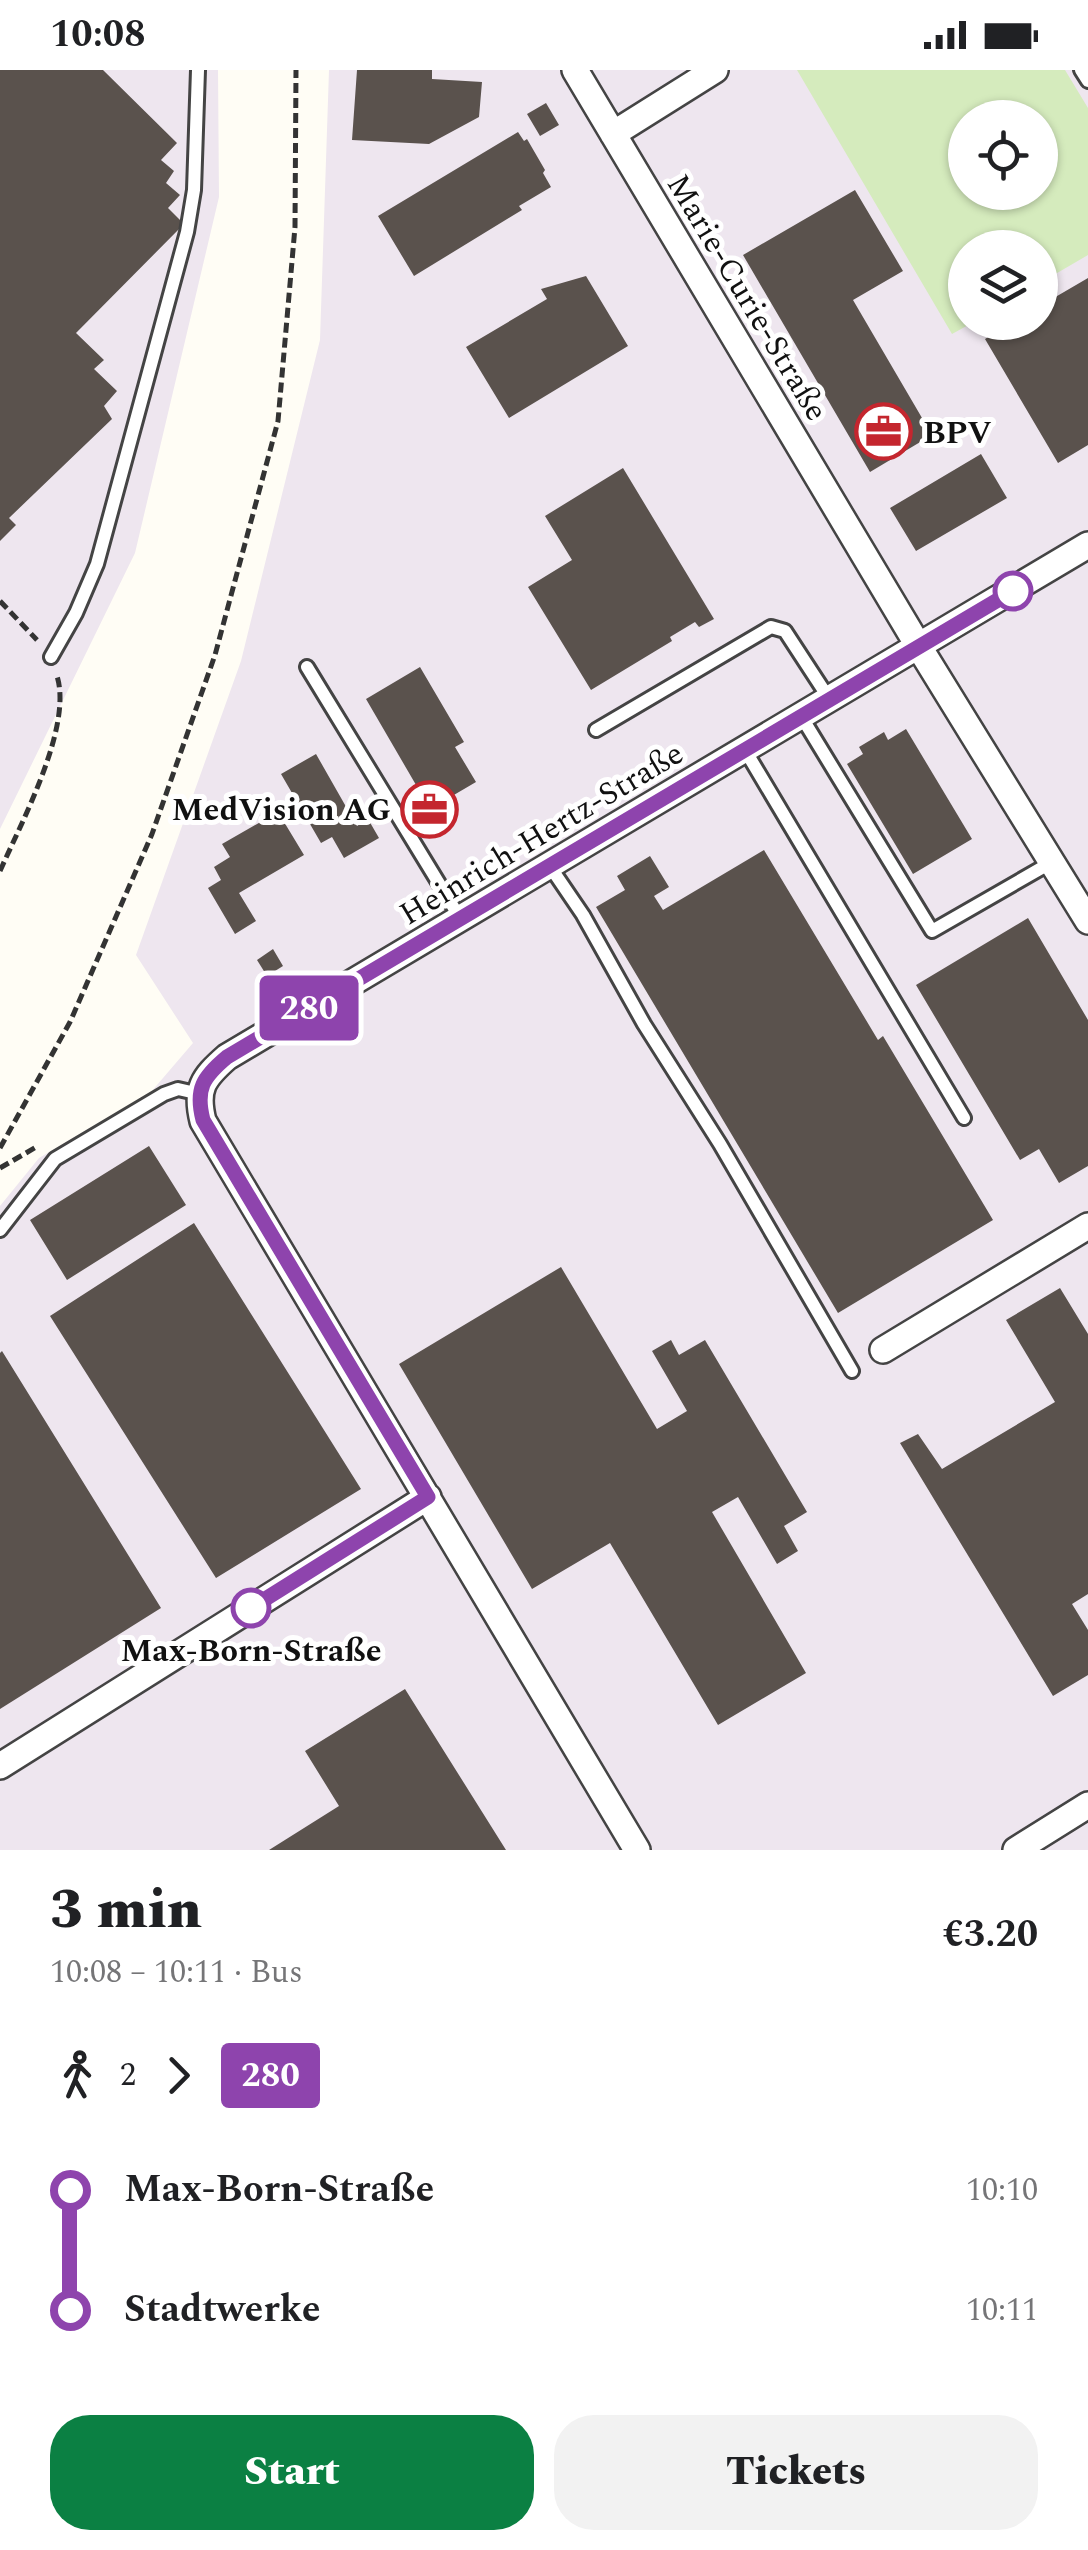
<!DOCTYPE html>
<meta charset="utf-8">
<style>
body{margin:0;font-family:Spectral,serif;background:#f2f2f2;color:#202124;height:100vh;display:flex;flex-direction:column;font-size:38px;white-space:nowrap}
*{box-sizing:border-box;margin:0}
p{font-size:32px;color:#757577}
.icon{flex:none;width:55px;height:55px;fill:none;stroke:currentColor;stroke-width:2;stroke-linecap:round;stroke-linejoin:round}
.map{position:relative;height:1780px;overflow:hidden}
.sheet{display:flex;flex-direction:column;background:#fff;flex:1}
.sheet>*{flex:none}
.badge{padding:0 20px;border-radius:8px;font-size:35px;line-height:65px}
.fabs{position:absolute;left:948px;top:30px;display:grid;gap:20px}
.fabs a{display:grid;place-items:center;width:110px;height:110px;border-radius:50%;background:#fff;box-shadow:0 2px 8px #0004;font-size:50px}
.map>.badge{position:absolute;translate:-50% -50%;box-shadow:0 0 0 5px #fff}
.legs{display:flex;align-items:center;gap:15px;height:110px;padding:0 50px;font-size:32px}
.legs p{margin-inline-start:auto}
.headline{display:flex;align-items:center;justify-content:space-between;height:170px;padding:0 50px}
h1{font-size:55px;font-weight:800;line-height:75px}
.cta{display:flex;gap:20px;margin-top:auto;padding:20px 50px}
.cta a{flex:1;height:115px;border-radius:40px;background:#0b8043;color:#fff;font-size:40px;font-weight:800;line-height:115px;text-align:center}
.cta a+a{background:#f2f2f2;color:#202124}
ul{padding:0 50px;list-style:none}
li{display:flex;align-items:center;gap:35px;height:120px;font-size:38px}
li i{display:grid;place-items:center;width:15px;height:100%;margin:0 12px;background:currentColor}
li i::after{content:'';width:25px;height:25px;margin:-12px;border:8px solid;border-radius:50%;background:#fff}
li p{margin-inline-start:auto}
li:first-child i{background:linear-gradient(#0000 50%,currentColor 0)}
li:last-child i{background:linear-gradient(currentColor 50%,#0000 0)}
.status{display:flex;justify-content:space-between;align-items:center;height:70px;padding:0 50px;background:#fff;direction:ltr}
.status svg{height:28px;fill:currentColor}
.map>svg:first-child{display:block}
</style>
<div class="status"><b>10:08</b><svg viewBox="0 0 49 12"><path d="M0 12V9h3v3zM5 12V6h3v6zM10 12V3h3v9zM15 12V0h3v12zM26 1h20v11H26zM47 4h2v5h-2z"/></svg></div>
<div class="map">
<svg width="1088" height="1780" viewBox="0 0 1088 1780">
<rect width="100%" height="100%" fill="#fffdf5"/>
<path fill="#eee6ef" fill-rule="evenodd" d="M0 0H218L219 127 135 483 0 759Z
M329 0H1088V1780H0V1136L39 1088 151 1022 193 973 136 885 241 591 320 270ZM965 48H1040V122H965ZM965 178H1040V252H965Z"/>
<path fill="#d5ebbd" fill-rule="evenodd" d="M797 0H1065L1088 38V185L1040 213V178H965V252L972 253 952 264ZM965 48H1040V122H965Z"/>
<path fill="#5a524d" d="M0 0H103L177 73 161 90 174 101 166 113 180 125 168 138 184 154 76 263 104 290 94 299 117 321 104 336 112 349 9 448 16 455 0 471Z
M357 0H432V9L482 12 479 47 429 74 352 70Z
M546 33 559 55 540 66 527 44Z
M518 62 524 71 527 69 545 100 543 103 551 117 519 136 522 140 414 206 378 146Z
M855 120 903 201 853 230 932 365 870 402 743 185Z
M586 206 628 276 509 348 466 277 547 229 541 219Z
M1088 208V375L1058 393 985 269 1013 252H1040V236Z
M981 384 1007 428 916 481 890 438Z
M623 398 714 549 699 557 695 552 670 567 672 571 591 620 528 517 572 490 545 446Z
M420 597 464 672 455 677 476 712 430 739 366 629Z
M906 659 972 769 913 804 847 694 863 684 859 677 884 662 888 670Z
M316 684 357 756 368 749 379 768 344 788 332 767 321 773 281 704Z
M278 742 304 785 239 823 256 851 235 864 208 818 221 810 214 797 230 787 222 774Z
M764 780 878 970 883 966 993 1150 838 1243 596 837 625 820 617 806 650 786 669 817 654 826 663 840Z
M1028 848 1088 950V1096L1059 1113 1039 1079 1020 1090 916 915Z
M273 879 283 896 267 906 257 890Z
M149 1076 186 1135 67 1210 30 1150Z
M194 1153 361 1419 216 1508 50 1246Z
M561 1197 657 1359 687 1341 652 1281 671 1270 679 1285 705 1270 807 1442 784 1456 798 1481 777 1494 738 1427 712 1442 806 1603 718 1655 610 1473 532 1519 399 1294Z
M1060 1218 1088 1264V1524L1072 1534 1088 1560V1605L1053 1626 900 1373 918 1364 942 1399 1055 1332 1006 1250Z
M2 1281 161 1538 0 1639V1283Z
M405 1619 506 1780H269L339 1736 305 1681Z"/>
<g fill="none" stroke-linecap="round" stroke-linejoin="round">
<defs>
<path id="service" d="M1081 0 1088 11
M51 587 76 543 97 494 187 162 194 120 198 0
M307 597 460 848
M801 646 932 861 1052 792
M596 660 771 557 785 561 830 630
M745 680 964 1048
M549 795 583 845 644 954 720 1074 852 1301
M0 1160 55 1089 164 1024 178 1019 200 1024"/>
<path id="minor" d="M575 0 919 577 1088 851
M613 64 715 0
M883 1280 1088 1156
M0 1696 428 1427
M637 1780 203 1051C195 1019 203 1008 227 987L1088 475
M1016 1780 1088 1735"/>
</defs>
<use href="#service" stroke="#444" stroke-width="18"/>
<use href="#minor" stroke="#444" stroke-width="30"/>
<path stroke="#333" stroke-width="5" stroke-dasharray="10 5" stroke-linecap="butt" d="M0 531 37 570
M0 801C21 753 73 657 57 606
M0 1078 70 952 152 764 215 585 278 351 295 157 296 0
M0 1098 38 1076"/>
<use href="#service" stroke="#fff" stroke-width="12"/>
<use href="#minor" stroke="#fff" stroke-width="25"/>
</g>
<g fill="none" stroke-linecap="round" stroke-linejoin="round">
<defs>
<path id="line-1" d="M251 1538 428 1427 203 1050C195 1019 203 1007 227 987L1013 521"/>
</defs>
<use href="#line-1" stroke="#fff" stroke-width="22"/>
<use href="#line-1" stroke="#8e44ad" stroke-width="15"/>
</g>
<defs>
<symbol id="office-ring" viewBox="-11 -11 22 22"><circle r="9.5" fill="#fff" stroke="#c4262e" stroke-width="1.5"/><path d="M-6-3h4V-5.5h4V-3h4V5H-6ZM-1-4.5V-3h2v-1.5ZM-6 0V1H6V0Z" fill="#c4262e"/></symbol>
</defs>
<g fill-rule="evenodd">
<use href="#office-ring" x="852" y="330" width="63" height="63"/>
<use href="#office-ring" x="398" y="708" width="63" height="63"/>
</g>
<g fill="#fff" stroke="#8e44ad" stroke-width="5">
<circle cx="1013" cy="521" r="18"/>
<circle cx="251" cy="1538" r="18"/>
</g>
<g text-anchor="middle" stroke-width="10" stroke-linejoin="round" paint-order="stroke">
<g font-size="32" fill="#111" stroke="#fff">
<text transform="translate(748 227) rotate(59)" y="11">Marie-Curie-Straße</text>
<text transform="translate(541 763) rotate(-31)" y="11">Heinrich-Hertz-Straße</text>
</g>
<g font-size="32" font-weight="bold" fill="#111" stroke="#fff" text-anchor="start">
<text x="923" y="373">BPV</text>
<text x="391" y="750" text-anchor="end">MedVision AG</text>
</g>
<g font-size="32" font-weight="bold" fill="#111" stroke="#fff">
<text x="251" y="1591">Max-Born-Straße</text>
</g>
</g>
</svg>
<div class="fabs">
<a><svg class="icon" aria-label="locate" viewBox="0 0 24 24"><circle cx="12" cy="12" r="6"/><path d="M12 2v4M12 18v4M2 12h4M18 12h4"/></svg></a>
<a><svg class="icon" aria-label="layers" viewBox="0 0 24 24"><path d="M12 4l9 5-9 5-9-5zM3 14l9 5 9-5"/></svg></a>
</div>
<b class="badge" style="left:309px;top:938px;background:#8e44ad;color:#fff">280</b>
</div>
<section class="sheet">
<div class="headline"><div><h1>3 min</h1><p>10:08 – 10:11 · Bus</p></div><b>€3.20</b></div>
<div class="legs"><svg class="icon" aria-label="walk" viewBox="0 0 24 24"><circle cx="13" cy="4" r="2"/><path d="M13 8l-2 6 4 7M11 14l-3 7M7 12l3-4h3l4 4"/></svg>2<svg class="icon" aria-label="forward" viewBox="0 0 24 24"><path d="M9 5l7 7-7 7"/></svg><b class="badge" style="background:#8e44ad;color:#fff">280</b></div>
<ul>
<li><i style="color:#8e44ad"></i><b>Max-Born-Straße</b><p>10:10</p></li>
<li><i style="color:#8e44ad"></i><b>Stadtwerke</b><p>10:11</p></li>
</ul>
<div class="cta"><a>Start</a><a>Tickets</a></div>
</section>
